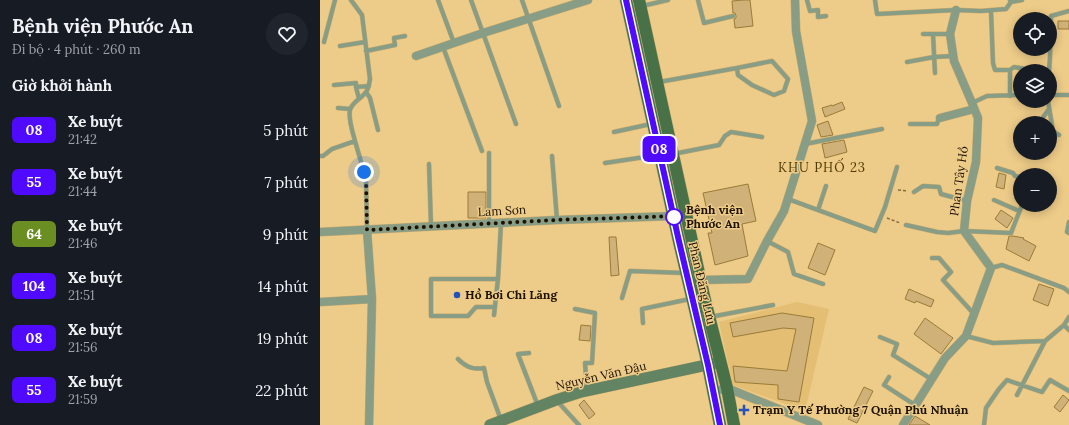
<!DOCTYPE html>
<html lang="vi">
<meta charset="utf-8">
<style>
body{margin:0;font-family:Lora,serif;background:#20242c;color:#f1f3f6;height:100vh;display:flex;flex-direction:column;font-size:15px;white-space:nowrap}
*{box-sizing:border-box;margin:0}
p{font-size:13px;color:#9ea1a6}
.icon{flex:none;width:22px;height:22px;fill:none;stroke:currentColor;stroke-width:2;stroke-linecap:round;stroke-linejoin:round}
.map{position:relative;flex:1;overflow:hidden}
.details{display:flex;flex-direction:column;background:#171b24;width:320px}
.details>*{flex:none}
.badge{padding:0 8px;border-radius:6px;font-size:14px;line-height:26px}
.controls{position:absolute;left:693px;top:12px;display:grid;gap:8px}
.controls a{display:grid;place-items:center;width:44px;height:44px;border-radius:50%;background:#171b24;box-shadow:0 2px 10px #0003;font-size:20px}
.you{position:absolute;width:20px;height:20px;margin:-10px;border:3px solid #fff;border-radius:50%;background:#1a73e8;box-shadow:0 0 0 6px #1a73e833}
.map>.badge{position:absolute;translate:-50% -50%;box-shadow:0 0 0 2px #fff}
h2{padding:0 12px;font-size:15px;line-height:36px}
.round{display:grid;place-items:center;flex:none;width:42px;height:42px;border-radius:21px;background:#20242c}
.headline{display:flex;align-items:center;justify-content:space-between;height:68px;padding:0 12px}
h1{font-size:19px;font-weight:700;line-height:30px}
ul{padding:0;list-style:none}
li{display:flex;align-items:center;gap:12px;height:52px;padding:0 12px}
li div{flex:1}
li b{display:block;font-size:15px}
li em{font-style:normal}
li .badge{min-width:44px;font-weight:700;text-align:center}
main{display:flex;flex:1;min-height:0}
.map>svg:first-child{display:block}
</style>
<main>
<section class="details">
<div class="headline"><div><h1>Bệnh viện Phước An</h1><p>Đi bộ · 4 phút · 260 m</p></div><a class="round"><svg class="icon" aria-label="heart" viewBox="0 0 24 24"><path d="M12 20l-8-8c-3-5 5-10 8-4 3-6 11-1 8 4z"/></svg></a></div>
<h2>Giờ khởi hành</h2>
<ul>
<li><span class="badge" style="background:#4f0aff;color:#fff">08</span><div><b>Xe buýt</b><p>21:42</p></div><em>5 phút</em></li>
<li><span class="badge" style="background:#4f0aff;color:#fff">55</span><div><b>Xe buýt</b><p>21:44</p></div><em>7 phút</em></li>
<li><span class="badge" style="background:#6b8e23;color:#fff">64</span><div><b>Xe buýt</b><p>21:46</p></div><em>9 phút</em></li>
<li><span class="badge" style="background:#4f0aff;color:#fff">104</span><div><b>Xe buýt</b><p>21:51</p></div><em>14 phút</em></li>
<li><span class="badge" style="background:#4f0aff;color:#fff">08</span><div><b>Xe buýt</b><p>21:56</p></div><em>19 phút</em></li>
<li><span class="badge" style="background:#4f0aff;color:#fff">55</span><div><b>Xe buýt</b><p>21:59</p></div><em>22 phút</em></li>
</ul>
</section>
<div class="map">
<svg width="749" height="425" viewBox="0 0 749 425">
<rect width="100%" height="100%" fill="#edcb88"/>
<path fill="#e3be73" d="M477 302 509 309 485 411 413 385 399 322Z"/>
<path fill="#d0b278" stroke="#9a7b39" d="M424 0H430L433 26 415 28 414 19 416 18V16L415 13H413L412 1Z
M738 21H749V29H738Z
M522 102 525 109 505 117 502 108 512 105V106Z
M508 121 513 135 501 137 497 125Z
M524 140 527 152 505 158 502 144Z
M679 173 686 175 684 189 676 187Z
M428 184 436 221 422 224 428 256 395 265 388 233H392L383 193Z
M148 192H166V218H148Z
M681 210 693 218 687 228 675 219Z
M689 236H693L704 238 703 239 716 246 709 261 686 249Z
M289 237H296L299 275 291 276Z
M498 243 515 250 505 275 488 268Z
M719 284 734 289 728 306 713 300Z
M589 289 614 300 611 307 596 301 595 303 585 299Z
M462 313 494 318 479 402 458 399V385L415 382 413 366 467 371 476 329 463 328 413 337 410 323Z
M605 318 633 338 621 354 594 334Z
M261 325 271 326 270 341 259 340Z
M544 387 553 391 537 423 528 419Z
M743 395 749 400 740 412 734 407Z
M264 400 275 414 269 419 259 405Z
M595 416 610 425H589Z"/>
<g fill="none" stroke-linecap="round" stroke-linejoin="round">
<defs>
<path id="lane" d="M31 0 42 15 50 79C49 84 49 88 46 92 42 98 32 102 30 110 28 119 33 133 35 141
M118 0 134 43
M151 0 196 124
M202 0 239 106
M378 0 384 23 413 16
M487 0 490 11 498 10V17L506 16
M555 0 557 14 636 10 661 11 686 9 691 2 690 0
M691 2 702 0
M322 6 348 0
M671 11 673 63 675 70H690L694 67 716 71
M603 34H630
M613 34 615 73
M4 42 15 0
M20 46 45 42
M123 47 162 151
M46 51 75 45 74 38 85 36
M587 62 614 57 633 56
M690 70V96
M729 71 730 58 731 16 749 11
M339 82 417 68 418 75 432 85 454 95 464 91 468 79 452 61 417 68
M14 85 36 83V87L49 86
M36 87 39 99
M46 92 50 98 58 130
M730 95H749
M728 101 733 131 739 135
M652 103 667 96 700 95
M18 108 30 109
M719 123 729 109
M590 124H617L619 118
M294 132 331 124
M485 144 562 129
M169 153V223
M353 154 399 145 405 136 411 132 442 137
M0 156H3L12 149 35 141 46 179 47 230
M232 156 237 220
M285 163 338 155
M109 164 111 226
M677 168 693 173 695 176 700 177
M594 192 603 186 619 187 621 194 647 201
M468 199 555 231 565 207 577 167
M674 200 699 211
M498 210 506 186
M749 222 747 232 749 233
M586 225 617 232 628 233 644 231 691 233 702 205
M447 241 468 252 474 274 503 284
M612 258H619L631 272 623 280 654 314
M671 268 682 265 744 288 749 292
M302 298 310 271 364 273
M175 307H156L148 316H111V279H178
M255 309 275 313 272 363H265L267 389
M174 315 178 279 181 223
M390 317 453 305
M323 323 322 309 370 299
M744 325 749 330
M646 336 673 343 725 341 744 325 749 317
M560 337 577 344 573 355 611 379
M209 353 198 354 218 406
M138 359C146 367 153 370 164 368L167 382 181 420
M569 377 564 385 595 405
M697 395 725 341
M238 402 259 425
M664 425 666 408 679 389 687 380 722 392 730 380 749 391"/>
<path id="street" d="M96 56 163 33 268 0
M620 118 654 109
M47 230 52 299 49 425
M0 232 237 220 354 216 366 213
M381 280 428 279 447 241 464 211 492 121 476 31 475 0
M0 302 52 299
M393 392 407 388 498 425
M583 425 625 358 646 336 671 268 644 231 647 201 656 162 658 118 652 103 634 61 630 34 636 10"/>
<path id="secondary" d="M170 425 236 400 261 392 396 363"/>
<path id="primary" d="M306 0 358 237 388 365 400 425
M319 0 384 296 407 388 414 425"/>
</defs>
<use href="#lane" stroke="#c8aa70" stroke-width="5"/>
<use href="#street" stroke="#c8aa70" stroke-width="9"/>
<use href="#secondary" stroke="#c8aa70" stroke-width="12"/>
<use href="#primary" stroke="#c8aa70" stroke-width="13"/>
<path stroke="#836c42" stroke-width="1.5" stroke-dasharray="3 2" stroke-linecap="butt" d="M578 190 588 191
M567 218 580 223"/>
<use href="#lane" stroke="#879d86" stroke-width="4"/>
<use href="#street" stroke="#879d86" stroke-width="8"/>
<use href="#secondary" stroke="#638462" stroke-width="11"/>
<use href="#primary" stroke="#497148" stroke-width="12"/>
</g>
<g fill="none" stroke-linecap="round" stroke-linejoin="round">
<defs>
<path id="line" d="M306 0 358 237 388 365 400 425"/>
</defs>
<use href="#line" stroke="#fff" stroke-width="9"/>
<use href="#line" stroke="#4f0aff" stroke-width="6"/>
<path stroke="#1d1100" stroke-width="4" stroke-dasharray="0 7.2" d="M44 172 46 179 47 230 236 220 354 216V217"/>
</g>
<circle fill="#fff" stroke="#4f0aff" stroke-width="2" cx="354" cy="217" r="8"/>
<g fill="#2351be" stroke="#edcb88" stroke-width="1.5">
<circle cx="137" cy="295" r="4"/>
<path d="M422 404h4v4h4v4h-4v4h-4v-4h-4v-4h4z"/>
</g>
<g text-anchor="middle" stroke-width="3" stroke-linejoin="round" paint-order="stroke">
<g font-size="12" fill="#1d1100" stroke="#edcb88">
<text transform="translate(639 181) rotate(-82)" y="4">Phan Tây Hồ</text>
<text transform="translate(182 211) rotate(-3)" y="4">Lam Sơn</text>
<text transform="translate(382 283) rotate(77)" y="4">Phan Đăng Lưu</text>
<text transform="translate(281 376) rotate(-13)" y="4">Nguyễn Văn Đậu</text>
</g>
<g font-size="12" font-weight="bold" fill="#1d1100" stroke="#edcb88" text-anchor="start">
<text x="366" y="214">Bệnh viện<tspan x="366" dy="14">Phước An</tspan></text>
</g>
<g font-size="12" font-weight="bold" fill="#1d1100" stroke="#edcb88" text-anchor="start">
<text x="145" y="299">Hồ Bơi Chi Lăng</text>
<text x="433" y="414">Trạm Y Tế Phường 7 Quận Phú Nhuận</text>
</g>
<g font-size="13" letter-spacing="1" fill="#503a00" stroke="#edcb88">
<text x="502" y="172">KHU PHỐ 23</text>
</g>
</g>
</svg>
<div class="controls">
<a><svg class="icon" aria-label="locate" viewBox="0 0 24 24"><circle cx="12" cy="12" r="6"/><path d="M12 2v4M12 18v4M2 12h4M18 12h4"/></svg></a>
<a><svg class="icon" aria-label="layers" viewBox="0 0 24 24"><path d="M12 4l9 5-9 5-9-5zM3 14l9 5 9-5"/></svg></a>
<a>+</a>
<a>−</a>
</div>
<div class="you" style="left:44px;top:172px"></div>
<b class="badge" style="left:339px;top:149px;background:#4f0aff;color:#fff">08</b>
</div>
</main>
